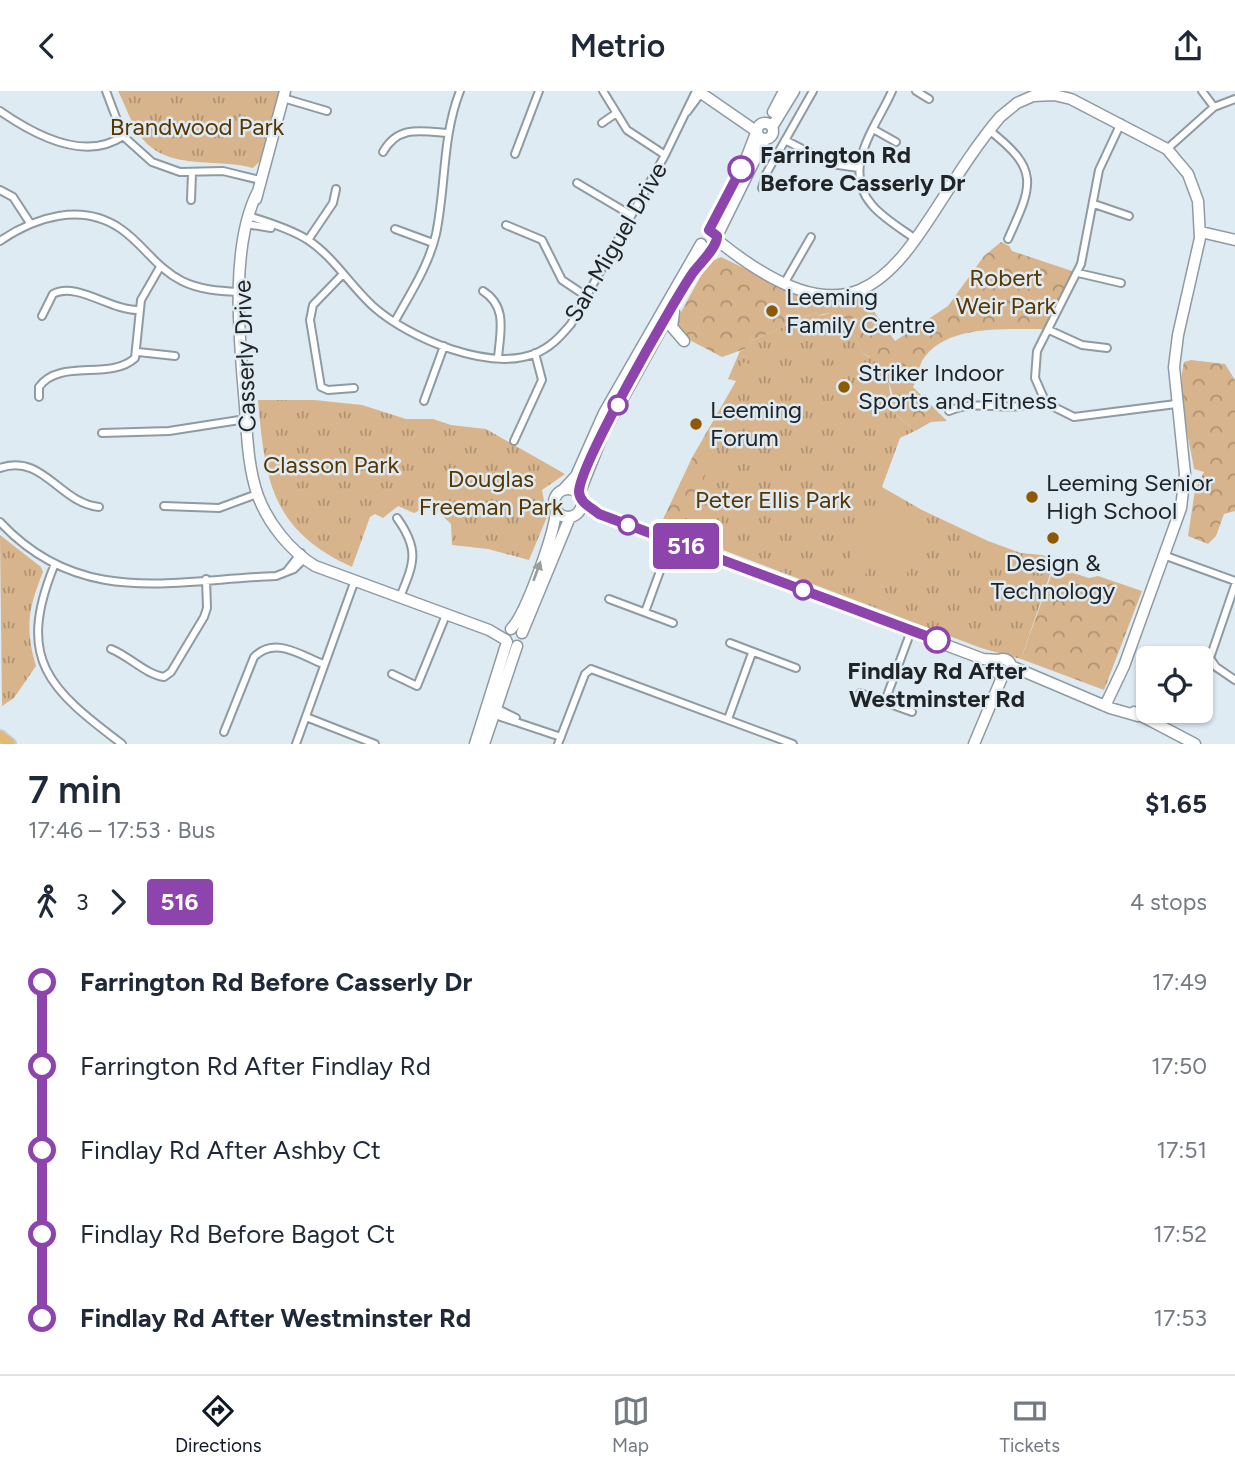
<!DOCTYPE html>
<meta charset="utf-8">
<style>
body{margin:0;font-family:Figtree,sans-serif;background:#f2f2f3;color:#1f2937;height:100vh;display:flex;flex-direction:column;font-size:26px;white-space:nowrap}
*{box-sizing:border-box;margin:0}
p{font-size:23px;color:#747a83}
.icon{flex:none;width:38px;height:38px;fill:none;stroke:currentColor;stroke-width:2;stroke-linecap:round;stroke-linejoin:round}
.map{position:relative;height:653px;overflow:hidden}
.panel{display:flex;flex-direction:column;background:#fff;flex:1}
.panel>*{flex:none}
.badge{padding:0 14px;border-radius:5px;font-size:24px;line-height:46px}
.fabs{position:absolute;left:1136px;top:555px;display:grid;gap:14px}
.fabs a{display:grid;place-items:center;width:77px;height:77px;border-radius:10px;background:#fff;box-shadow:0 2px 5px #0004;font-size:35px}
.map>.badge{position:absolute;translate:-50% -50%;box-shadow:0 0 0 4px #fff}
.legs{display:flex;align-items:center;gap:10px;height:77px;padding:0 28px;font-size:23px}
.legs p{margin-inline-start:auto}
.summary{display:flex;align-items:center;justify-content:space-between;height:119px;padding:0 28px}
h1{font-size:38px;font-weight:600;line-height:52px}
ul{padding:0 28px;list-style:none}
li{display:flex;align-items:center;gap:24px;height:84px;font-size:26px}
li i{display:grid;place-items:center;width:10px;height:100%;margin:0 9px;background:currentColor}
li i::after{content:'';width:18px;height:18px;margin:-9px;border:5px solid;border-radius:50%;background:#fff}
li p{margin-inline-start:auto}
li:first-child i{background:linear-gradient(#0000 50%,currentColor 0)}
li:last-child i{background:linear-gradient(currentColor 50%,#0000 0)}
header{display:flex;justify-content:space-between;align-items:center;height:91px;padding:0 28px;background:#fff;font-size:32px;font-weight:600}
.tabs{display:flex;justify-content:space-around;align-items:center;height:98px;border-top:2px solid #e0e1e3;background:#fff;font-size:19px;color:#747a83}
.tabs a{display:grid;justify-items:center;gap:4px}
.tabs .on{color:#111827}
.map>svg:first-child{display:block}
</style>
<header><svg class="icon" aria-label="back" viewBox="0 0 24 24"><path d="M15 5l-7 7 7 7"/></svg>Metrio<svg class="icon" aria-label="share" viewBox="0 0 24 24"><path d="M12 15V3M7 8l5-5 5 5M5 13v7h14v-7"/></svg></header>
<div class="map">
<svg width="1235" height="653" viewBox="0 0 1235 653">
<defs>
<pattern id="grass-tufts" width="24" height="20" patternUnits="userSpaceOnUse" patternTransform="scale(1.75)"><rect width="24" height="20" fill="#d7b48c"/><path d="M3 7l-1-3M5 7V3M7 7l1-3M15 17l-1-3M17 17v-4M19 17l1-3" fill="none" stroke="#ae9272"/></pattern>
<pattern id="forest-crowns" width="20" height="18" patternUnits="userSpaceOnUse" patternTransform="scale(1.75)"><rect width="20" height="18" fill="#d7b48c"/><path d="M2 6a3 3 0 1 1 6 0M12 15a3 3 0 1 1 6 0" fill="none" stroke="#ae9272"/></pattern>
</defs>
<rect width="100%" height="100%" fill="#dfebf3"/>
<path fill="url(#grass-tufts)" d="M118 0H280L261 69 253 77C213 66 162 82 137 40 129 27 125 13 118 0Z
M816 221 818 225 832 222 847 228 863 263 874 268 889 294 893 321 915 340 900 347 882 396 922 419 988 450 1021 462 1042 464 1055 469 1021 568 981 557 660 435 693 365 736 290 728 288 740 260 752 255 751 250Z
M258 309H314L362 314 406 328H433L451 334 486 338 565 383 542 399 547 426 529 469 488 458 452 454 451 433 431 414 414 422 398 415 383 427 375 423 370 426 352 476C271 439 265 389 258 309Z
M0 444 41 476 43 481C28 518 25 537 36 575L14 607 2 615Z"/>
<path fill="url(#forest-crowns)" d="M1001 151 1009 155 1012 160 1075 181 1046 238C1008 239 945 232 922 270 918 278 916 288 913 296L947 330 931 331 915 340 891 319C891 314 893 308 892 302 890 290 876 265 863 263 853 243 846 214 818 225L816 221 751 250 753 255 722 266 682 245 675 232 708 172 721 166 806 207 842 214 863 205 895 250 948 215 984 165Z
M1191 269 1225 273 1235 289V420L1224 423 1216 445 1208 453 1188 445 1195 399 1204 381 1194 378C1189 345 1176 304 1184 271Z
M705 363 710 369C706 386 692 420 679 431L680 437 672 441 660 435 693 365Z
M1054 476 1089 487 1098 485 1142 500 1104 599 1021 568Z"/>
<path fill="#d7b48c" d="M744 271 754 275 750 291 736 285Z
M869 414 925 434 904 490 868 477 863 489 844 482Z"/>
<g fill="none" stroke-linecap="round" stroke-linejoin="round">
<defs>
<path id="street" d="M106 0 123 45 152 71 180 81 223 80 260 89
M603 0 627 39 665 64
M892 0C877 35 840 77 872 114 883 127 900 137 914 147
M916 0 929 8
M1202 0 1214 16
M283 7 327 20
M0 20C33 43 85 71 123 45
M687 21 701 2
M602 32 615 23
M1121 32 1099 79 1081 173 1037 260 1035 287 1046 312 1074 326 1176 313
M873 38 896 51
M989 39C1040 79 1033 93 1008 148
M785 49 831 73 859 77
M1167 58 1214 16 1235 8
M383 61C398 34 421 40 448 42
M515 63 539 0
M577 92 631 124
M762 97 766 83 813 0
M0 99 13 106 30 132
M191 109 192 82
M1094 113 1129 125
M248 125C265 130 294 140 308 149 334 166 352 197 375 217 411 248 488 280 534 263 550 257 560 246 571 233L665 64 696 0
M246 133 271 137
M506 134 542 149 562 189 586 205
M395 138 433 152
M308 149 333 112 336 98
M0 150C35 126 82 111 121 138 143 153 156 177 182 190 200 199 220 200 239 201
M1078 182 1121 192
M342 184 313 214 310 229 321 296 328 299 354 297
M785 191 811 146
M483 200C508 216 500 241 498 267
M42 225 53 203C76 190 111 220 139 219
M395 230C410 203 429 174 436 143 446 95 442 46 460 0
M1049 239 1082 254 1107 257
M138 261 175 265
M39 306V296C59 267 110 290 135 267L141 209 160 176
M424 310 444 255
M949 320C979 306 1013 325 1042 308
M102 342 169 340 246 328
M514 350 542 289 535 262
M0 377C43 362 59 412 99 416
M164 415 219 417 257 403
M397 427C420 459 414 472 400 506
M0 431C80 517 172 489 276 485L294 478 305 467
M1166 465 1235 490
M54 475C16 569 49 598 122 653
M286 481 301 462
M1235 494 1210 567 1216 576 1235 589
M609 508 673 532
M645 521 671 450
M730 552 796 577
M111 558C129 565 145 583 164 586L171 581 204 526 207 517 206 488
M392 583 417 595 446 524
M860 602 912 621
M885 610 911 540
M494 616 516 627
M492 623 561 646
M306 626 375 653
M728 628 752 562
M224 641 254 566C275 545 300 564 323 573
M296 653 355 489
M558 653 585 583 591 578 793 653"/>
<path id="secondary" d="M698 0 756 40
M773 21 784 0
M757 40a8 8 0 1 1 16 0a8 8 0 1 1-16 0Z
M772 36 794 0
M257 102C229 159 240 253 245 315 247 344 248 377 258 405 268 432 290 460 315 475L489 539 506 549
M256 108 285 0
M709 139 744 73 756 42
M1201 141 1235 149
M717 145 765 48
M717 149C888 287 906 137 1000 26L1017 12 1033 5 1054 4 1071 8 1167 58 1188 83 1198 110 1200 147 1178 244 1174 276 1185 383 1181 417 1124 575 1105 615
M674 221 672 236 684 250
M554 412a14 14 0 1 1 28 0a14 14 0 1 1-28 0Z
M563 399 576 385 604 322 701 153
M579 403 603 343 690 186 710 157
M582 412 599 423 983 568 999 569
M511 538C526 523 555 441 556 419
M522 542 570 426
M995 576a8 8 0 1 1 16 0a8 8 0 1 1-16 0Z
M1011 575 1110 617 1138 625
M1134 621 1195 653
M475 653 507 551
M484 653 517 555
M974 653 1003 584"/>
<path id="primary" d="M0 645 10 653"/>
</defs>
<use href="#street" stroke="#8f9aa1" stroke-width="10"/>
<use href="#secondary" stroke="#8f9aa1" stroke-width="13"/>
<use href="#primary" stroke="#c9cacb" stroke-width="14"/>
<use href="#street" stroke="#fff" stroke-width="6"/>
<use href="#secondary" stroke="#fff" stroke-width="10"/>
<use href="#primary" stroke="#e2b875" stroke-width="10"/>
</g>
<defs><path id="oneway-solid" d="M-6-.8H1V-3.2L6.5 0L1 3.2V.8H-6Z" transform="scale(1.75)"/></defs>
<use fill="#9b9c9e" href="#oneway-solid" transform="translate(537 480) rotate(-70)"/>
<g fill="none" stroke-linecap="round" stroke-linejoin="round">
<defs>
<path id="line-1" d="M741 78 709 139 717 145C718 156 699 173 692 183 672 213 579 374 579 401 580 412 591 416 599 423L937 549"/>
</defs>
<use href="#line-1" stroke="#fff" stroke-width="16"/>
<use href="#line-1" stroke="#8e44ad" stroke-width="10"/>
</g>
<g fill="#fff" stroke="#8e44ad" stroke-width="3.5">
<circle cx="741" cy="78" r="12"/>
<circle cx="618" cy="314" r="9"/>
<circle cx="628" cy="434" r="9"/>
<circle cx="803" cy="499" r="9"/>
<circle cx="937" cy="549" r="12"/>
</g>
<g fill="#8c5905" stroke="#dfebf3" stroke-width="2.5">
<circle cx="772" cy="220" r="7"/>
<circle cx="844" cy="296" r="7"/>
<circle cx="696" cy="333" r="7"/>
<circle cx="1032" cy="406" r="7"/>
<circle cx="1053" cy="447" r="7"/>
</g>
<g text-anchor="middle" stroke-width="5" stroke-linejoin="round" paint-order="stroke">
<g font-size="24" fill="#593600" stroke="#dfebf3">
<text x="197" y="44">Brandwood Park</text>
<text x="1006" y="195">Robert<tspan x="1006" dy="28">Weir Park</tspan></text>
<text x="331" y="382">Classon Park</text>
<text x="491" y="396">Douglas<tspan x="491" dy="28">Freeman Park</tspan></text>
<text x="773" y="417">Peter Ellis Park</text>
</g>
<g font-size="24" font-weight="bold" fill="#202427" stroke="#dfebf3" text-anchor="start">
<text x="760" y="72">Farrington Rd<tspan x="760" dy="28">Before Casserly Dr</tspan></text>
<text x="937" y="588" text-anchor="middle">Findlay Rd After<tspan x="937" dy="28">Westminster Rd</tspan></text>
</g>
<g font-size="24" fill="#202427" stroke="#dfebf3">
<text transform="translate(616 151) rotate(-60)" y="8">San Miguel Drive</text>
<text transform="translate(245 265) rotate(-92)" y="8">Casserly Drive</text>
</g>
<g font-size="24" fill="#202427" stroke="#dfebf3" text-anchor="start">
<text x="786" y="214">Leeming<tspan x="786" dy="28">Family Centre</tspan></text>
<text x="858" y="290">Striker Indoor<tspan x="858" dy="28">Sports and Fitness</tspan></text>
<text x="710" y="327">Leeming<tspan x="710" dy="28">Forum</tspan></text>
<text x="1046" y="400">Leeming Senior<tspan x="1046" dy="28">High School</tspan></text>
<text x="1053" y="480" text-anchor="middle">Design &amp;<tspan x="1053" dy="28">Technology</tspan></text>
</g>
</g>
</svg>
<div class="fabs">
<a><svg class="icon" aria-label="locate" viewBox="0 0 24 24"><circle cx="12" cy="12" r="6"/><path d="M12 2v4M12 18v4M2 12h4M18 12h4"/></svg></a>
</div>
<b class="badge" style="left:686px;top:455px;background:#8e44ad;color:#fff">516</b>
</div>
<section class="panel">
<div class="summary"><div><h1>7 min</h1><p>17:46 – 17:53 · Bus</p></div><b>$1.65</b></div>
<div class="legs"><svg class="icon" aria-label="walk" viewBox="0 0 24 24"><circle cx="13" cy="4" r="2"/><path d="M13 8l-2 6 4 7M11 14l-3 7M7 12l3-4h3l4 4"/></svg>3<svg class="icon" aria-label="forward" viewBox="0 0 24 24"><path d="M9 5l7 7-7 7"/></svg><b class="badge" style="background:#8e44ad;color:#fff">516</b><p>4 stops</p></div>
<ul>
<li><i style="color:#8e44ad"></i><b>Farrington Rd Before Casserly Dr</b><p>17:49</p></li>
<li><i style="color:#8e44ad"></i><span>Farrington Rd After Findlay Rd</span><p>17:50</p></li>
<li><i style="color:#8e44ad"></i><span>Findlay Rd After Ashby Ct</span><p>17:51</p></li>
<li><i style="color:#8e44ad"></i><span>Findlay Rd Before Bagot Ct</span><p>17:52</p></li>
<li><i style="color:#8e44ad"></i><b>Findlay Rd After Westminster Rd</b><p>17:53</p></li>
</ul>
</section>
<nav class="tabs">
<a class="on"><svg class="icon" aria-label="directions" viewBox="0 0 24 24"><path d="M12 3l9 9-9 9-9-9zM9 14v-3h6M13 9l2 2-2 2"/></svg>Directions</a>
<a><svg class="icon" aria-label="map" viewBox="0 0 24 24"><path d="M3 6l6-2 6 2 6-2v14l-6 2-6-2-6 2zM9 4v14M15 6v14"/></svg>Map</a>
<a><svg class="icon" aria-label="tickets" viewBox="0 0 24 24"><path d="M3 7h18v10H3zM15 7v10"/></svg>Tickets</a>
</nav>
